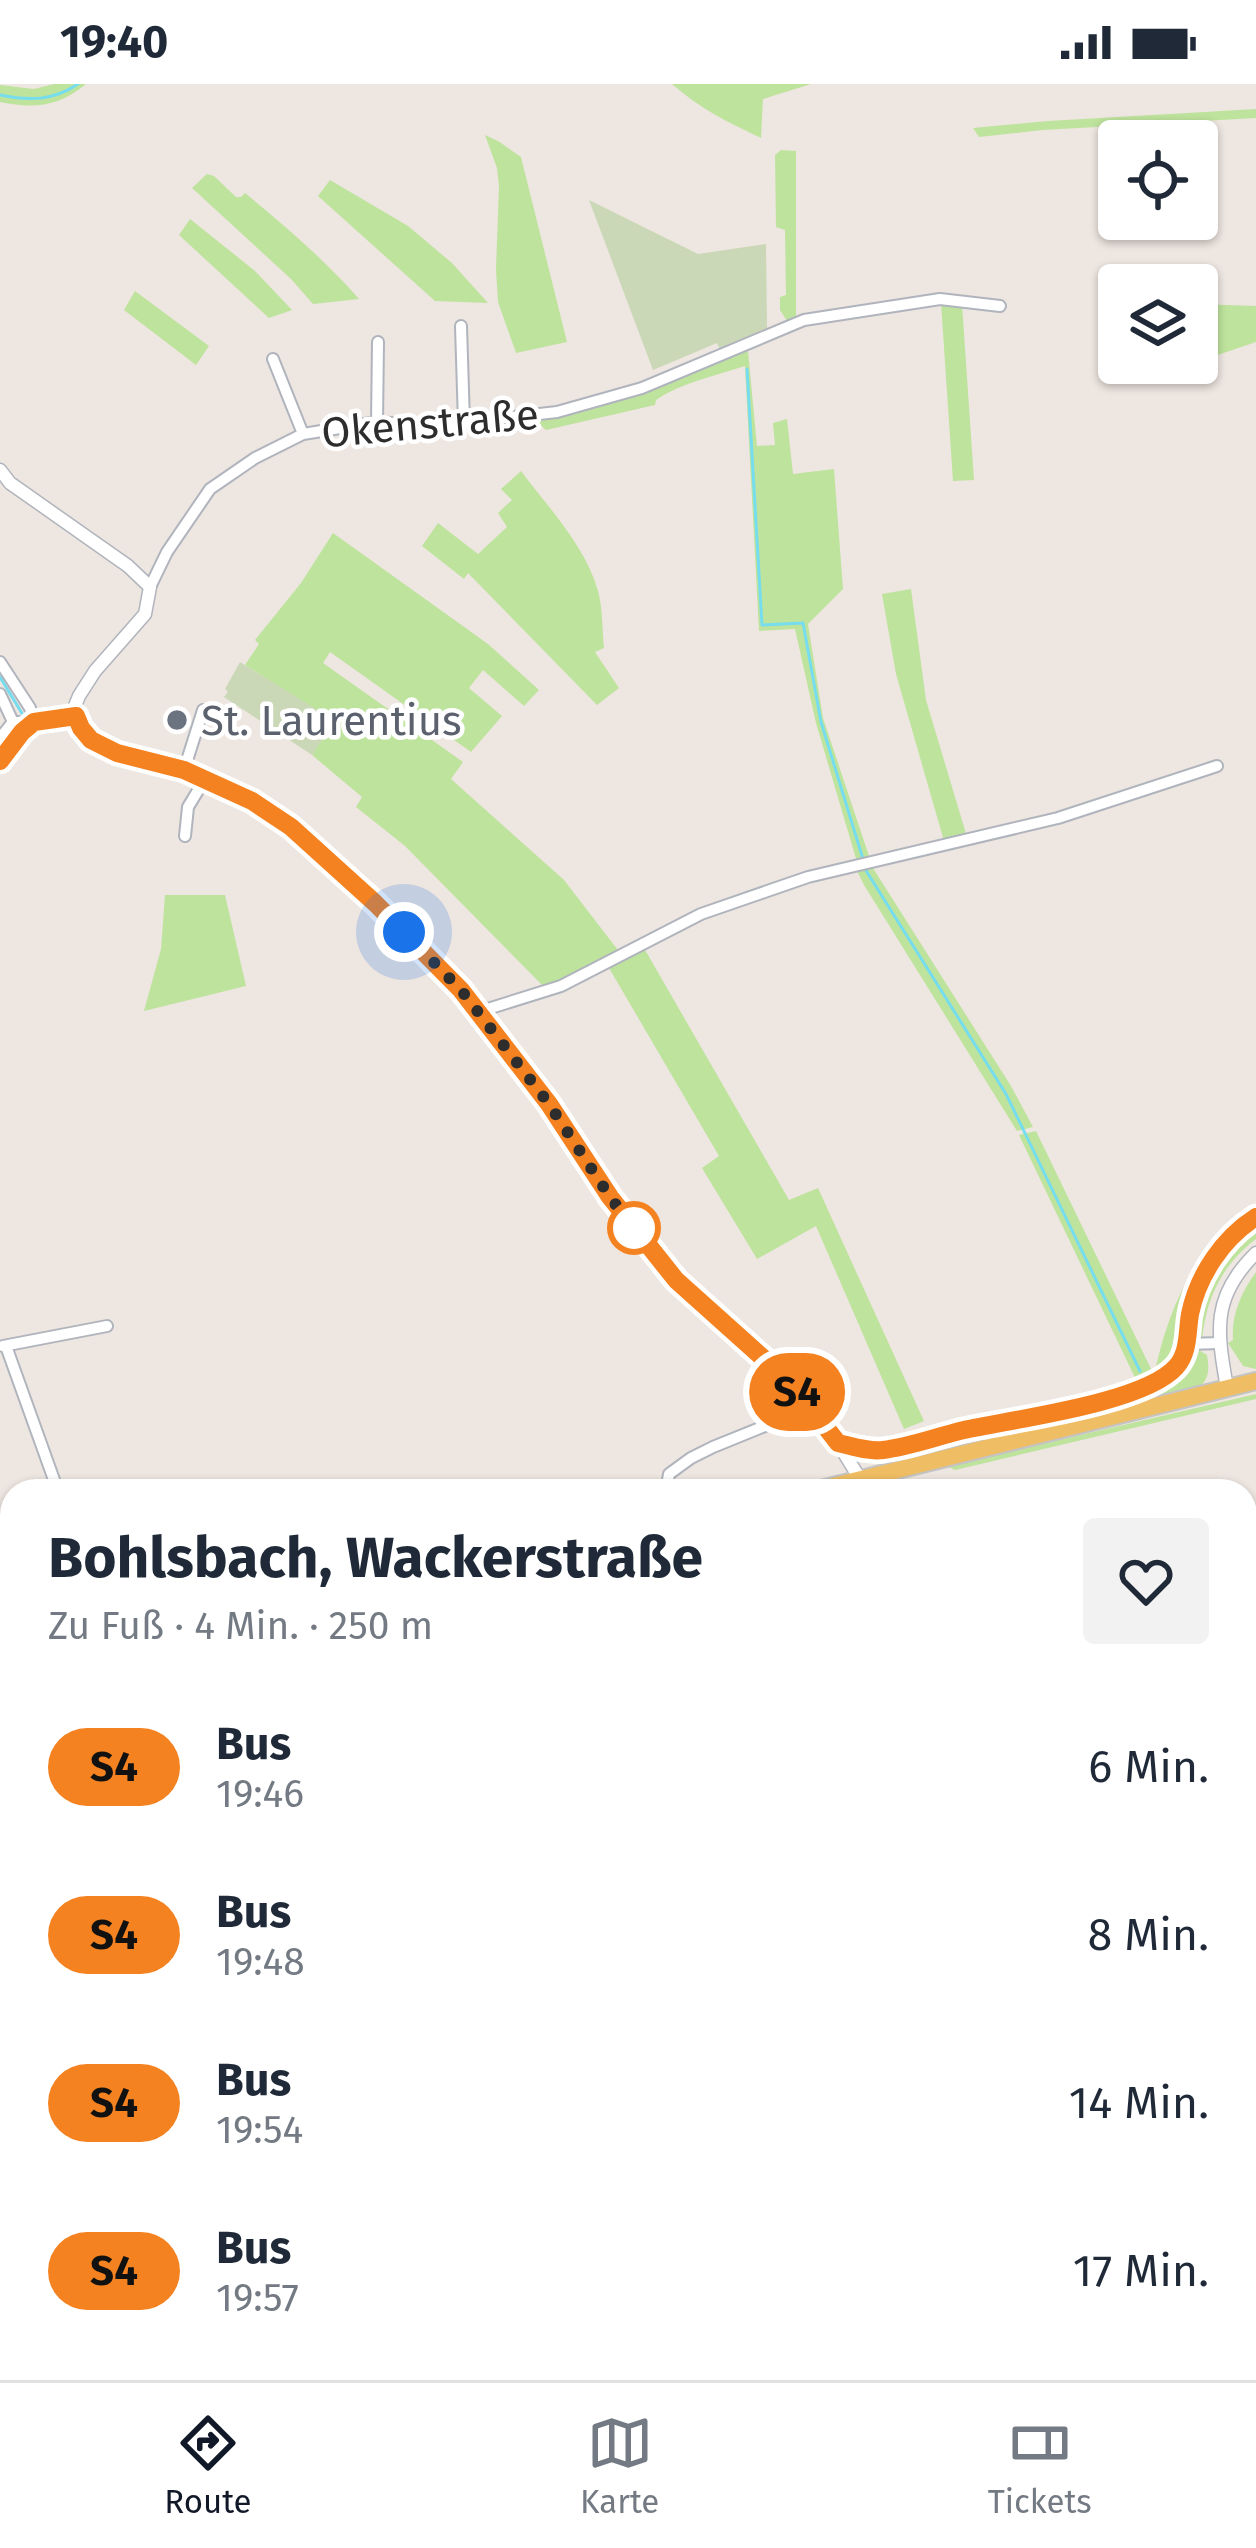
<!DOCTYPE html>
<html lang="de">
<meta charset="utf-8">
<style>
body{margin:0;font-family:"Fira Sans",sans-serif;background:#f2f2f3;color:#1f2937;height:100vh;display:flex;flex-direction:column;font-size:45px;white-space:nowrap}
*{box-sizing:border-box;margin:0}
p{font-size:39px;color:#747a83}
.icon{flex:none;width:66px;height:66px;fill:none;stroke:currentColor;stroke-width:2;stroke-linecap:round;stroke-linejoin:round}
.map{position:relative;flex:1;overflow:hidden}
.panel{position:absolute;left:0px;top:1395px;width:1257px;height:903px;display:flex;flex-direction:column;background:#fff;border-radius:36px 36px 0 0;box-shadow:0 3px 9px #0004}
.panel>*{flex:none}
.badge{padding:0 24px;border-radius:39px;font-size:42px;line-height:78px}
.tools{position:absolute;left:1098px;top:36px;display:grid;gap:24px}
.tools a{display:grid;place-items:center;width:120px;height:120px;border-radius:12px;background:#fff;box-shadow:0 3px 9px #0004;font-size:60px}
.you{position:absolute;width:60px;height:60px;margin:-30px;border:9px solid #fff;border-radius:50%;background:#1a73e8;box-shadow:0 0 0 18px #1a73e833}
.map>.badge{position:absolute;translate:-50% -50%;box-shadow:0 0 0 6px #fff}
.round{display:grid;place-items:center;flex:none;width:126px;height:126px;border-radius:12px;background:#f2f2f3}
.summary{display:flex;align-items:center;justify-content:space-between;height:204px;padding:0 48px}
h1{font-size:57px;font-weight:700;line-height:90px}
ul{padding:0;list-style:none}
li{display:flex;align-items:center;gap:36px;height:168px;padding:0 48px}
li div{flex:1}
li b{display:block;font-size:45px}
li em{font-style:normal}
li .badge{min-width:132px;font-weight:700;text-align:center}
.status{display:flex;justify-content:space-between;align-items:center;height:84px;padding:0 60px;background:#fff;direction:ltr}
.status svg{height:33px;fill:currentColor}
.menu{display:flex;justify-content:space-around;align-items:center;height:168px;border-top:3px solid #e0e1e3;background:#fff;font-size:33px;color:#747a83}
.menu a{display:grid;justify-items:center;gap:6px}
.menu .on{color:#111827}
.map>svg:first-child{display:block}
</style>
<div class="status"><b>19:40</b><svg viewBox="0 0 49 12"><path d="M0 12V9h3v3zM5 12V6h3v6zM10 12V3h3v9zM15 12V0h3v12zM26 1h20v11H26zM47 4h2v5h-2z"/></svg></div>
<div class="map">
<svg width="1256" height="2296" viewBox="0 0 1256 2296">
<rect width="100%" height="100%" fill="#eee6e0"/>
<path fill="#bee39d" d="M54 0H86C58 23 34 25 0 18V1L34 5Z
M672 0H811L763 15 761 54C729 39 699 24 672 0Z
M1256 25V34L1043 46 979 53 973 44 1048 37Z
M485 51 498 57 521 73 567 258 516 269 498 218 496 185 499 102 497 84Z
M781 66 796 67V234L787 237 780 226V213L786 211 785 146 776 143 775 71Z
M207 90 214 92 236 113H241L245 109C285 142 325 176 359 215L313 220 291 195 192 104Z
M330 96 408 142 452 179 488 219 435 217 318 112Z
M190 135 255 187 292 226 269 234 179 151Z
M135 207 209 262 196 281 124 226Z
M941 219 962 220 974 396 953 397Z
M1197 220 1256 222V258L1197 278Z
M748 267 757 362 775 361 773 339 787 335 793 390 834 385 843 505 808 540 823 634 870 775 857 778 816 639 795 545 759 547 745 282C715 292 683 298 656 316L655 321 546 346 532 334 639 311Z
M521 387C548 423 586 463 598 507 603 525 602 546 604 564L595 568 619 604 597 621 468 489 464 495 422 462 438 439 478 470 507 443 498 429 512 416 501 405Z
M333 449 488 560 539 606 524 622 483 586 469 604 502 632 471 668 330 568 323 579 463 678 451 695 564 796 621 870 545 904 405 762 356 723 362 713 312 671 334 637 245 581 259 560 255 556 301 499Z
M911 505 926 616 967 753 944 757 896 590 882 510Z
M871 781 1011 1002 1033 1043 1017 1047 864 801 856 785Z
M165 811H225L246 902 144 927 161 865Z
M644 864 789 1116 818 1104 924 1337 904 1345 816 1142 757 1175 702 1084 719 1072 609 884Z
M1036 1047 1154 1291C1165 1241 1182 1189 1222 1153L1223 1156 1175 1276 1155 1294 1138 1300 1019 1051Z
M1256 1138V1155C1222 1181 1207 1212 1202 1255H1195C1185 1217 1226 1160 1256 1138Z
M1256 1188V1285L1243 1282 1228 1259 1233 1256C1231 1231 1241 1209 1256 1188Z
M1197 1265 1207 1271C1209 1285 1210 1294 1199 1303L1006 1352 969 1356 920 1367 914 1361 1008 1338 1076 1326 1140 1308 1173 1290 1187 1271Z
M1256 1310V1315L955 1386 947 1382Z
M87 2286H198L189 2296H92Z"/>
<path fill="#cbd8b7" d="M589 116 698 170 766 160 767 244 720 266 717 259 653 286Z
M240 578 335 637 312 671 224 613 228 608 225 605Z"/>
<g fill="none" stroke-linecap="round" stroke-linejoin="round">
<path stroke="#75ddee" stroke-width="3" d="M0 11C29 17 53 17 78 0
M747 285 762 541 803 539 821 638 863 775
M0 593 23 631 21 636
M0 666 18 644
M865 785 1006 1010 1140 1287
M329 2286 336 2296"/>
<defs>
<path id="minor" d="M461 242 464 339
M273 275 303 350
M377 338 378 258
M150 503 167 468 210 405 255 374 303 350 377 338 433 342 557 328 642 304 804 236 940 215 1000 222
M0 578 30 624 34 638
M0 610 13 638
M13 638H34L76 632
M0 654 13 638
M0 677 22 648 34 638
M184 686 203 626
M185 752 188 723 205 695
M478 928 561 902 701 830 808 793 1058 734 1217 682
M1220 1259 1187 1260C1190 1209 1213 1162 1256 1133
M3 1262 107 1242
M6 1262 58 1407
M666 1407 669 1390 691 1374 713 1363 809 1324
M0 1489 12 1485
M0 1580 12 1587
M0 1661 12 1667"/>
<path id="tertiary" d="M0 386 10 399 128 482 150 503 145 530 95 587 79 612 75 622 81 644 91 656 117 669 184 686 252 717 291 743 375 819 462 906 549 1020 610 1113 676 1196 792 1300 838 1359 860 1395
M1227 1304C1217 1247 1211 1213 1256 1169
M1245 1798 1256 1795
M1245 1965 1256 1961
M0 2151 12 2148"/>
<path id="primary" d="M813 1407 1256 1297
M0 1608 12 1605"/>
</defs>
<use href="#minor" stroke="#b0b4bd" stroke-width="14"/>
<use href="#tertiary" stroke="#b0b4bd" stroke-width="15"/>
<use href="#primary" stroke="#c4c4c4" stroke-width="20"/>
<use href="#minor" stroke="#fff" stroke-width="10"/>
<use href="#tertiary" stroke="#fff" stroke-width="12"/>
<use href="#primary" stroke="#efbd63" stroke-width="16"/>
<path stroke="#a2a8b7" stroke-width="3" d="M1245 1531 1256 1527
M1245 1560 1256 1557
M1245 1585 1256 1583
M1245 1763 1256 1760
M0 1852 12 1849
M0 1879 12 1876
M0 1898 12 1895
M0 1925 12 1922
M0 2116 12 2113"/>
</g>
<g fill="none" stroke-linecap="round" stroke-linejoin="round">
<defs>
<path id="line" d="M0 677 22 648 34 638 76 632 81 644 91 656 117 669 184 686 252 717 291 743 375 819 461 906 549 1020 610 1113 676 1196 792 1300 838 1359C852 1362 868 1368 883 1366 910 1363 938 1352 964 1346 1014 1335 1144 1319 1176 1283 1189 1269 1187 1248 1190 1230 1198 1191 1223 1154 1256 1133"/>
</defs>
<use href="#line" stroke="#fff" stroke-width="27"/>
<use href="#line" stroke="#f58220" stroke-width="18"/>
<path stroke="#2d2d2d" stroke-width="12" stroke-dasharray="0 21.6" d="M404 848 461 906 549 1020 610 1113 634 1144"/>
</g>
<circle fill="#6b7280" stroke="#fff" stroke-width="4.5" cx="177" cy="636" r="12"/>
<circle fill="#fff" stroke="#f58220" stroke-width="6" cx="634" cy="1144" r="24"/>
<g text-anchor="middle" stroke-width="9" stroke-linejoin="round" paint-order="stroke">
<g font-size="42" fill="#2d2d2d" stroke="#fff">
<text transform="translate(430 339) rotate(-5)" y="15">Okenstraße</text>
</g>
<g font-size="42" fill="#5b616d" stroke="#fff" text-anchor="start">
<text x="201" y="651">St. Laurentius</text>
</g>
</g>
</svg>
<div class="tools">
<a><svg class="icon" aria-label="locate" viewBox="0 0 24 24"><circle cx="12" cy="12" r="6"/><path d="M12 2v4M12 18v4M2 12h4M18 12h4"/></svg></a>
<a><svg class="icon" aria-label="layers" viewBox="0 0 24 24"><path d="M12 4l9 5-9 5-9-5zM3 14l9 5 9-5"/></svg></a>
</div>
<div class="you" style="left:404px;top:848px"></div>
<b class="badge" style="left:797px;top:1308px;background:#f58220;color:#111">S4</b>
<section class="panel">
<div class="summary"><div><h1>Bohlsbach, Wackerstraße</h1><p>Zu Fuß · 4 Min. · 250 m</p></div><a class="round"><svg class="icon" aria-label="heart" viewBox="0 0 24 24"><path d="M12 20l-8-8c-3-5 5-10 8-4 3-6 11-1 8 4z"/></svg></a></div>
<ul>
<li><span class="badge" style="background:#f58220;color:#111">S4</span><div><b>Bus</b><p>19:46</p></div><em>6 Min.</em></li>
<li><span class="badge" style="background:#f58220;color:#111">S4</span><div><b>Bus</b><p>19:48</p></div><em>8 Min.</em></li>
<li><span class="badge" style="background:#f58220;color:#111">S4</span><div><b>Bus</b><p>19:54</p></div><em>14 Min.</em></li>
<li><span class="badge" style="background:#f58220;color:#111">S4</span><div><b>Bus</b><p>19:57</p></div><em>17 Min.</em></li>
</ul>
</section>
</div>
<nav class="menu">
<a class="on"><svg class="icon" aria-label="directions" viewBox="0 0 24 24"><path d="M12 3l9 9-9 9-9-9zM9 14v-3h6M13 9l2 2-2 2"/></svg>Route</a>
<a><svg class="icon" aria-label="map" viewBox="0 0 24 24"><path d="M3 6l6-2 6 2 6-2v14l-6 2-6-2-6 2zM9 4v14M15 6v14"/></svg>Karte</a>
<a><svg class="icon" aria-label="tickets" viewBox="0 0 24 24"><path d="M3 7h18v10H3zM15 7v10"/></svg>Tickets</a>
</nav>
